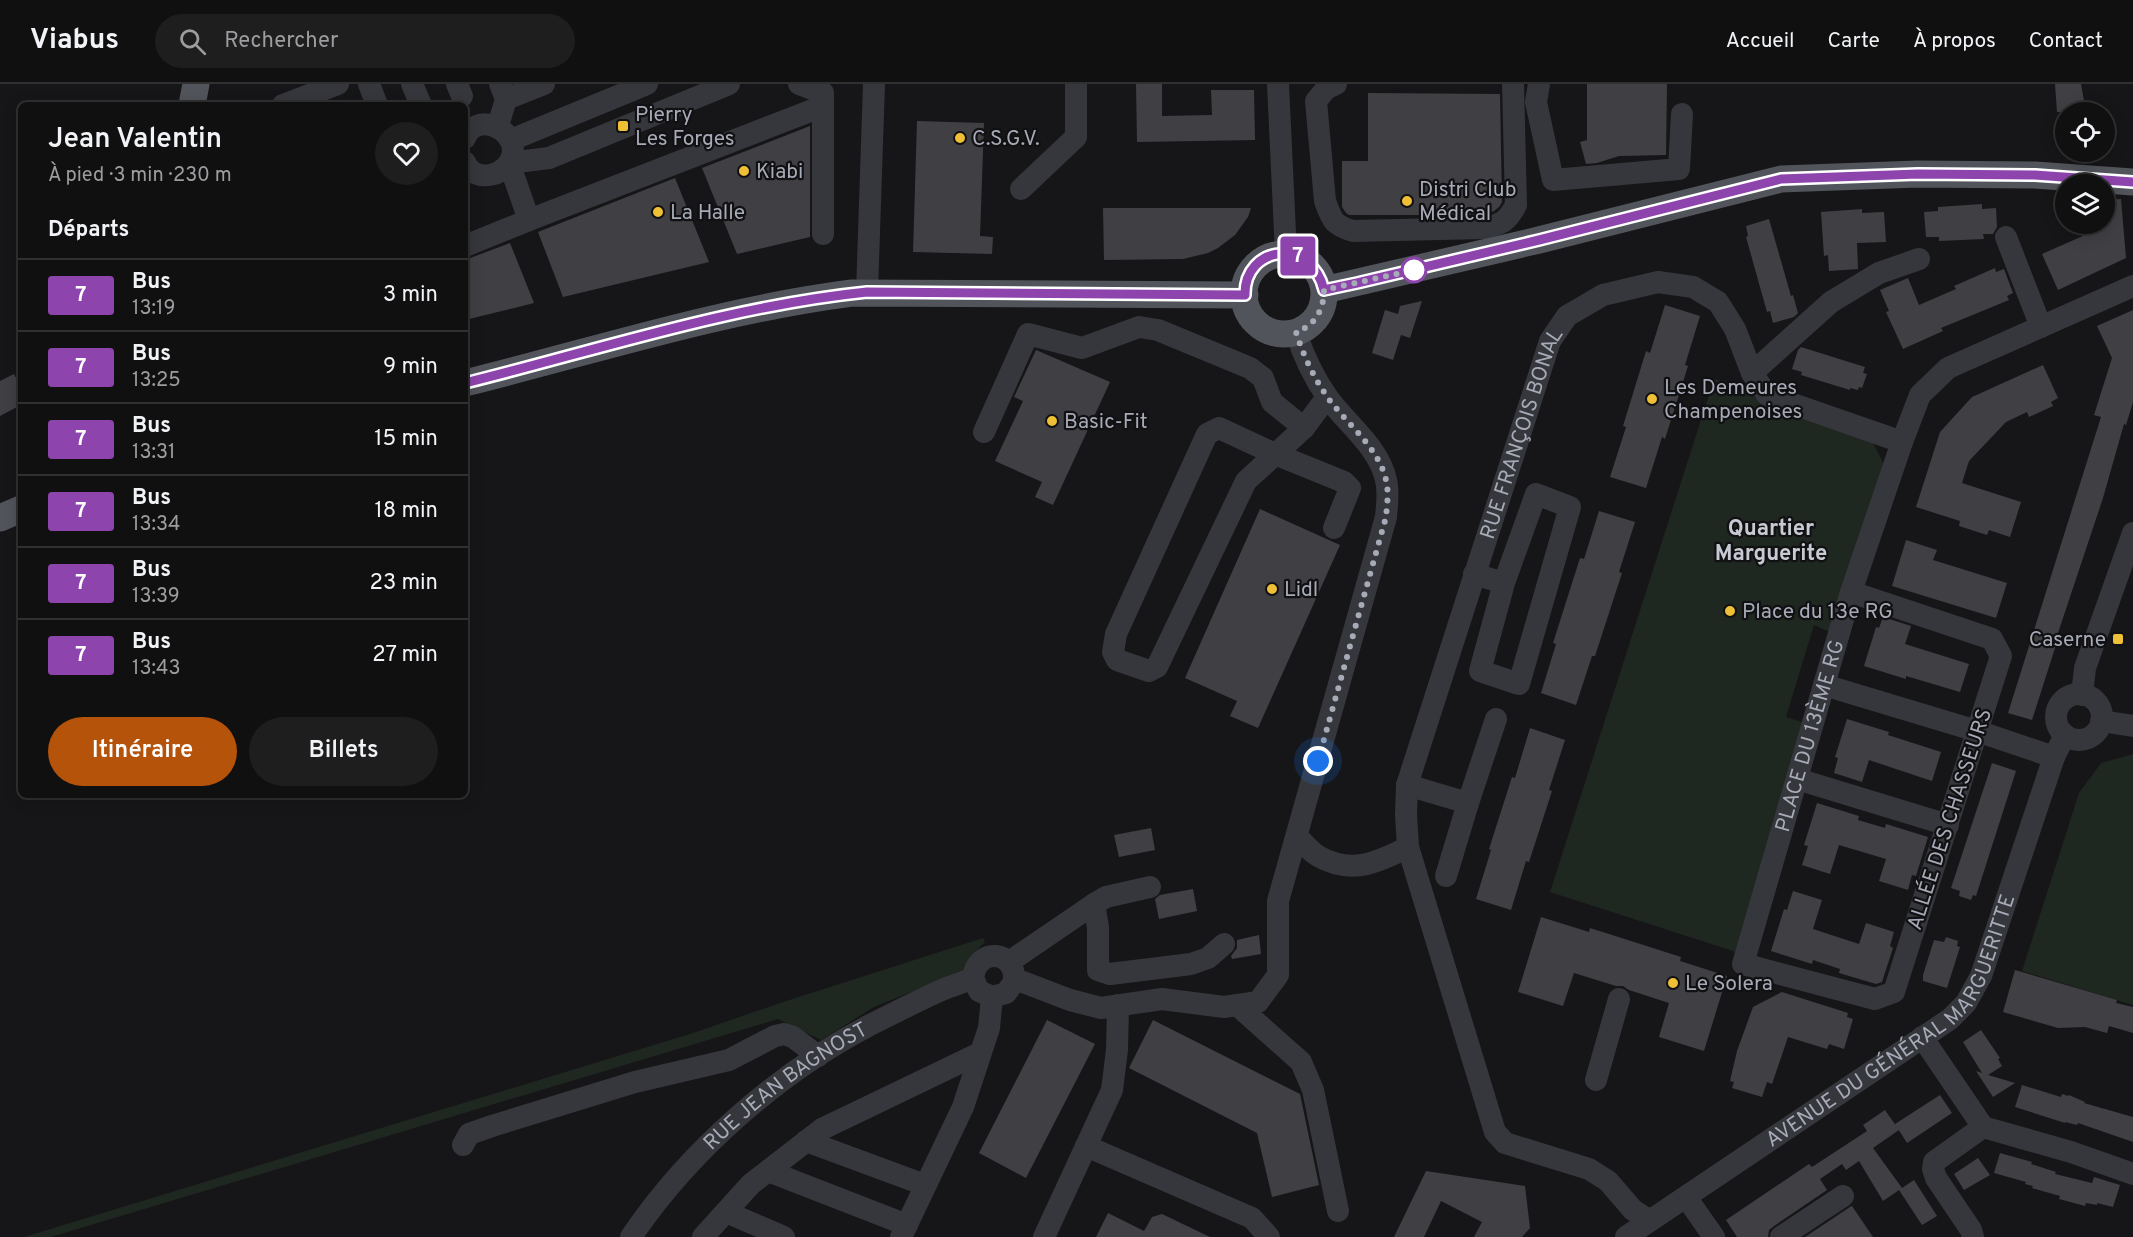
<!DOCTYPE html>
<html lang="fr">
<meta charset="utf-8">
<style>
body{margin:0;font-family:Overpass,sans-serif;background:#1e1e1f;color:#f1f3f6;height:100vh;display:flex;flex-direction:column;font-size:22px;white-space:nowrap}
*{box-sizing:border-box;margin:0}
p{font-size:20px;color:#9c9d9f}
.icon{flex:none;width:33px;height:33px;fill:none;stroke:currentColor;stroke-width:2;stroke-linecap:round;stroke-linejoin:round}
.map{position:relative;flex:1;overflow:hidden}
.drawer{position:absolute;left:18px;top:18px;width:450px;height:696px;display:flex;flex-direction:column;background:#101011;border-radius:9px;box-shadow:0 3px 15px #0003,0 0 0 2px #303031}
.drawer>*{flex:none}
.badge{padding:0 12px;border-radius:4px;font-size:21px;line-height:39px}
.fabs{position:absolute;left:2055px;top:18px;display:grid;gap:12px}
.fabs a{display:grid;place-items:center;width:60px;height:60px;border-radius:50%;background:#101011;box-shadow:0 3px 15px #0003,0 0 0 2px #303031;font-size:30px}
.you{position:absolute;width:30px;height:30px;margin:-15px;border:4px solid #fff;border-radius:50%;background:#1a73e8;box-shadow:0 0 0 9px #1a73e833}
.map>.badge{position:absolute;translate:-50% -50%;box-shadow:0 0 0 3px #fff}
h2{padding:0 30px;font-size:22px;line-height:54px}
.round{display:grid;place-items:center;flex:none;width:63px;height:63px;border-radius:32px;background:#1e1e1f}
.headline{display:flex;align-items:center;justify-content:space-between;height:102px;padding:0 30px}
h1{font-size:28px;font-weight:600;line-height:45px}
.cta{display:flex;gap:12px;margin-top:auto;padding:12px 30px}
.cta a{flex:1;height:69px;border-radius:36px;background:#b45309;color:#fff;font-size:24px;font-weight:600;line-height:69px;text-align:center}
.cta a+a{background:#1e1e1f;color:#f1f3f6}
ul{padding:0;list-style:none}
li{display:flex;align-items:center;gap:18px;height:72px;padding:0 30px;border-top:2px solid #303031}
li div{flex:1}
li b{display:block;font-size:22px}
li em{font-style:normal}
li .badge{min-width:66px;font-weight:700;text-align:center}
header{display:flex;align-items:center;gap:36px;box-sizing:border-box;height:84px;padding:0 30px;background:#101011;border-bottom:2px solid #303031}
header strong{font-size:28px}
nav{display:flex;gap:33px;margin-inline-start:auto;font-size:21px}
.search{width:420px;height:54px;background:#1e1e1f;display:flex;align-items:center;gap:15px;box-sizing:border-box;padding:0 21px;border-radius:33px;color:#9c9d9f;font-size:22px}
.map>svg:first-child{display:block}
</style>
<header>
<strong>Viabus</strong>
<div class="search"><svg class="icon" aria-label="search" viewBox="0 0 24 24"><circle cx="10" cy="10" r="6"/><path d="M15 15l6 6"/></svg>Rechercher</div>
<nav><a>Accueil</a><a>Carte</a><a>À propos</a><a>Contact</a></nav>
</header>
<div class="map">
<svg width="2133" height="1153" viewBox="0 0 2133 1153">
<rect width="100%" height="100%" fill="#161517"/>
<path fill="#1f2721" d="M1714 295 1746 302 1761 321 1873 359 1884 380 1832 549 1814 541 1786 633 1805 639 1736 868 1550 808Z
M2133 670V921L2022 887 2079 709 2101 679Z
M983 854 985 858C973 868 973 876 963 887L874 923 821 956 778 935 51 1153H24L693 949 780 919Z"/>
<path fill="#404044" d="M1136 0H1162V32L1212 31 1211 6H1254L1255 56 1137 58Z
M1587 0H1667L1666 71 1619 72 1597 79 1586 80 1580 58 1587 56Z
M2055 0H2081L2086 28H2057Z
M1368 9 1500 10 1502 118 1499 123 1494 127 1482 131H1349L1346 129 1342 123V77H1368Z
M917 37 984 39 980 152 993 153 992 170 913 168Z
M810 42V153L737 170 702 84Z
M675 94 709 178 563 213 538 148Z
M2121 115 2126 174 2058 206 2042 170 2085 151 2084 140H2104V116Z
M1982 120V125L1996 124 1997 143 1993 150H1983L1984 155 1939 157V153H1926L1924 128 1938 127V123Z
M1103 124H1251L1248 133 1235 151 1218 164 1208 169 1183 175 1104 176Z
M1862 125V129L1884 128 1886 158 1857 159 1858 185 1829 187 1828 171 1824 172 1821 128Z
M1769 135 1791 212 1793 211 1798 229 1794 233 1773 239 1770 227 1767 228 1746 153 1748 152 1746 142Z
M510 159 534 219 465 236V176Z
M1995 184 1996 188 2004 185 2013 209 2007 212 2009 216 1941 244 1943 247 1903 265 1886 228 1889 227 1880 206 1908 194 1919 221 1956 205 1954 202Z
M1422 217 1410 254 1401 251 1393 276 1372 269 1385 226 1398 230 1400 222Z
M1665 221 1700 232 1685 281 1688 282 1665 355 1662 353 1646 404 1610 393 1626 343 1623 342 1646 267 1650 269Z
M2133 226V318L2126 341 2124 340 2103 414 2054 561H2056L2032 636 2008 629 2101 333 2094 331 2112 274 2097 242Z
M1801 263 1865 283 1863 289 1867 290 1862 304 1859 303 1858 306 1850 304V306L1801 291 1802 288 1792 285 1798 266Z
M1036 266 1110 298 1053 421 1035 413 1042 398 995 377 1023 317 1014 313Z
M2043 281 2058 314 2051 318 2053 322 2029 333 2027 328 2006 338 1969 377 1962 399 2021 418 2010 453 1989 446 1987 451 1959 442 1960 437 1916 423 1940 348 1972 313Z
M14 290 21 303V321L0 332V297Z
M1260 425 1340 461 1258 644 1230 632 1237 617 1185 594Z
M1599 427 1635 438 1619 488 1622 489 1595 572H1592L1576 621 1541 609 1556 560 1553 559 1580 474 1584 475Z
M1906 456 1937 466 1933 476 2007 499 1996 534 1892 502Z
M1883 533 1911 542 1905 560 1969 580 1960 608 1906 592V595L1864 582 1876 543 1879 544Z
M1847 635 1889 648 1888 651 1941 668 1932 697 1869 676 1862 698 1834 689 1838 674 1835 673Z
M1530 644 1565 656 1549 706 1552 707 1529 778 1526 777 1511 826 1476 815 1491 766 1489 765 1512 693 1515 694Z
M1992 679 2016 687 1976 812 1973 811 1971 816 1959 812 1960 807 1951 804Z
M1817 719 1859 732 1858 736 1885 744 1886 740 1928 753 1916 792 1912 791 1908 806 1879 797 1886 775 1839 761 1830 790 1802 781 1808 762 1804 761Z
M1151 744 1155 766 1119 773 1114 751Z
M1193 805 1197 827 1159 835 1155 815 1160 811Z
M1793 807 1822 816 1813 845 1859 860 1866 839 1894 848 1890 862 1893 864 1882 898 1876 900 1839 889 1840 885 1813 876 1812 880 1771 867 1784 825 1787 826Z
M1541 833 1589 848 1590 844 1609 850 1681 873 1680 877 1727 892 1704 967 1659 953 1669 919 1629 906 1623 902H1616L1574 889 1563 922 1518 908Z
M1259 851 1261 870 1232 875 1231 872 1237 864V856Z
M1946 853 1958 857 1957 862 1960 863 1947 904 1923 897V891L1934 856 1944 858Z
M2015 886 2117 916 2116 919 2133 923V949L2109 942 2107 949 2085 943 2058 944 2003 928Z
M1782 908 1848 929 1847 933 1853 935 1844 965 1829 960 1827 965 1788 953 1772 1000 1767 998 1762 1013 1732 1004 1734 998 1730 997 1737 967 1753 923Z
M1047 936 1095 960 1026 1094 979 1069Z
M1153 936 1300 1010 1319 1101 1272 1113 1257 1049 1129 984Z
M1981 946 2000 974 1998 975 2002 982 1988 991 2015 999 1993 1013 1976 987 1982 989 1963 958Z
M2022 1001 2061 1013 2062 1010 2068 1012 2069 1011 2085 1018 2084 1019 2133 1033V1058L2078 1039 2077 1041 2065 1038V1039L2015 1023Z
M1940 1011 1952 1029 1907 1059 1895 1040Z
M1885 1026 1899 1046 1873 1064 1902 1104 1883 1117 1859 1077 1846 1086 1842 1080 1820 1095 1827 1106 1774 1142 1769 1146 1768 1153H1737L1726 1136 1809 1080 1812 1083 1867 1047 1863 1041Z
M2000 1069 2032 1078 2031 1080 2056 1088 2055 1090 2092 1099 2094 1093 2120 1101 2113 1123 2097 1119V1121L2086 1119 2085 1122 2059 1115 2060 1112 2032 1104 2033 1102 2025 1100 2026 1098 1994 1089Z
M1978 1074 1990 1091 1964 1106 1954 1090Z
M1426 1087 1525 1102 1530 1144 1522 1153H1474L1482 1138 1441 1117 1424 1153H1394Z
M1914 1096 1937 1132 1922 1141 1899 1106Z
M1852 1122 1873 1153H1805L1850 1123Z
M1108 1129 1144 1147 1152 1133 1162 1130 1210 1153H1096Z"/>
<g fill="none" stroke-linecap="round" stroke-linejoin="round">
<g stroke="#36373c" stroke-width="22">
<path d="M369 0 377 21"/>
<path d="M412 0 421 21"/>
<path d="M457 0 462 12"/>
<path d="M729 0 549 74 509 79 529 136 823 22V9L799 0"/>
<path d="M1278 0 1286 170"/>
<path d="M1336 0 1326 5 1316 17 1325 117C1332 136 1333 141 1353 147L1484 144C1502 140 1507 138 1516 121L1513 0"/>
<path d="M1539 0 1536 18 1553 96 1679 85 1682 30"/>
<path d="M506 15 544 0"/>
<path d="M283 21 338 0"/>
<path d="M498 42 506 15 500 0"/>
<path d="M465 54C475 28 514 43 513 68 511 92 474 101 465 78"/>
<path d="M511 56 647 0"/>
<path d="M1021 105 1076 53V0"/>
<path d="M823 150V22"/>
<path d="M2006 153 2041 243"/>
<path d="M465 162 529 136"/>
<path d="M867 208 874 0"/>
<path d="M1752 289 1831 218 1879 189 1919 175"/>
<path d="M1304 344 1246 397 1157 583 1149 587 1117 576 1113 568 1116 550 1207 350 1219 344 1275 370 1344 398 1350 404 1334 444"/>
<path d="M984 348 1028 250 1082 264 1139 243 1158 246 1250 284 1263 294 1272 318 1304 344 1327 313"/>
<path d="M1474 490 1504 499 1536 410 1570 423 1519 600 1480 587 1504 499"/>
<path id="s1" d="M1851 508 1992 555 2001 572 1894 908 1875 915 1743 880 1851 508 1902 358 1920 311 1948 284 2133 202"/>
<path d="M1824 601 1977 647 2054 673"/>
<circle cx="2079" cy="633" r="23"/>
<path d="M2082 611 2085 584 2133 449"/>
<path d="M2101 637 2133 642"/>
<path d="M1797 695 1948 741"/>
<path d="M1407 701 1468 719 1496 635"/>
<path d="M1297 752C1303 759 1310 767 1318 772 1351 791 1377 779 1408 763"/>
<path d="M1446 792 1468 719"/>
<path d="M1094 820 1098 843V886L1110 890 1191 880 1208 874 1224 860"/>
<path d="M1009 878 1094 820 1106 813 1150 803"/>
<path d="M973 894C977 862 1017 866 1014 898H1023L1070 916 1101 924 1162 915 1224 923 1258 918 1278 891V817L1386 433C1387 421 1389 408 1386 396 1379 363 1347 340 1328 314 1314 294 1303 271 1296 248"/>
<path d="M1237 921 1301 978 1313 1006 1338 1127"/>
<path d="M1922 953 1983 1043 2071 1068 2133 1090"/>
<path d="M1596 996 1619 915"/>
<path d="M806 1057 925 1101"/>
<path d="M463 1061 469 1050 492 1042 635 998 729 976 775 952 784 950 793 953 818 972"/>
<path d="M1086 1062 1252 1134 1269 1153"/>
<path d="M768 1087 907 1141"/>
<path d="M1686 1113 1714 1153"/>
<path d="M726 1128 784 1153"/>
<path id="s2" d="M1649 1136 1633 1126 1608 1097 1589 1085 1505 1059 1495 1048 1408 763 1406 731 1407 701 1550 257 1567 232 1603 211 1658 198 1693 203 1718 218 1735 245 1752 289 1767 311 1902 358"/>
<path id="s3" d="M631 1153C689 1067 778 989 870 941 894 929 919 916 944 905 954 901 964 898 973 894L979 907 992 913 1006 909 1014 898"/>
<path d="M703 1153 751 1100 822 1045 980 969"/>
<path d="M901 1153 963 1023 989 944 992 913"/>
<path d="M1044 1153 1112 1006 1117 966 1118 921"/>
<path id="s4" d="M1626 1153 1950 935 1966 919 1981 892 2054 673 2065 651"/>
<path d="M1781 1153 1843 1112"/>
<path d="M1973 1153 1971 1146 1936 1094 1933 1085 1934 1078 1983 1043"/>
</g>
<path stroke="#52545b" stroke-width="27" d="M192 21 196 0
M1244 210a40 40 0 1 1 80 0a40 40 0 1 1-80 0Z
M1324 206 1539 156 1781 95 1918 90 2035 91 2133 98
M465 299C594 267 720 226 852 209L1245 211
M0 434 21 425"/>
</g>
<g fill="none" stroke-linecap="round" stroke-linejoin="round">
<defs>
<path id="line" d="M465 299C598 266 730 222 867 208L1245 211C1244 161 1311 153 1324 206L1357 199 1539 156 1781 95 1918 90 2035 91 2133 98"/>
</defs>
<use href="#line" stroke="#fff" stroke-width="14"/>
<use href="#line" stroke="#8e44ad" stroke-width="9"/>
<path stroke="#a7abb7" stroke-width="6" stroke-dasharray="0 10.8" d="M1318 677 1386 433C1387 421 1389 408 1386 396 1379 364 1347 340 1328 314 1314 294 1303 271 1296 248 1315 242 1324 225 1324 206L1414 186"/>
</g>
<g fill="#efc036" stroke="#111012" stroke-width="2">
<rect x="617" y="36" width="12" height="12" rx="3"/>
<circle cx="960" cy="54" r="6"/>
<circle cx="744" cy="87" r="6"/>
<circle cx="1407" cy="117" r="6"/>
<circle cx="658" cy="128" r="6"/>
<circle cx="1652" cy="315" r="6"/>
<circle cx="1052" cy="337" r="6"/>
<circle cx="1272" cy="505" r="6"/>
<circle cx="1730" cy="527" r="6"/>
<rect x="2112" y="549" width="12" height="12" rx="3"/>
<circle cx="1673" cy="899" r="6"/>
</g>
<circle fill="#fff" stroke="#8e44ad" stroke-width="3" cx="1414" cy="186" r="12"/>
<g text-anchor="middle" stroke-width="4.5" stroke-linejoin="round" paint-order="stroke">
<g font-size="21" fill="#a7abb7" stroke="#111012" text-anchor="start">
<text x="635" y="37">Pierry<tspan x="635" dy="24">Les Forges</tspan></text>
<text x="972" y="61">C.S.G.V.</text>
<text x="756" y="94">Kiabi</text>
<text x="1419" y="112">Distri Club<tspan x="1419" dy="24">Médical</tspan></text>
<text x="670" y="135">La Halle</text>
<text x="1664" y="310">Les Demeures<tspan x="1664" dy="24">Champenoises</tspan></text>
<text x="1064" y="344">Basic-Fit</text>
<text x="1284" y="512">Lidl</text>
<text x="1742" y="534">Place du 13e RG</text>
<text x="2106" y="562" text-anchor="end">Caserne</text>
<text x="1685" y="906">Le Solera</text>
</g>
<g font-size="21" fill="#a7abb7" stroke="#111012">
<text dy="7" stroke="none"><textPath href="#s2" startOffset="912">RUE FRANÇOIS BONAL</textPath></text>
<text dy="7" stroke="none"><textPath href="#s1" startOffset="915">PLACE DU 13ÈME RG</textPath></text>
<text transform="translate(1949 735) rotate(-72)" y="7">ALLÉE DES CHASSEURS</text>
<text dy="7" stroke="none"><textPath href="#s4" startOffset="350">AVENUE DU GÉNÉRAL MARGUERITTE</textPath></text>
<text dy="7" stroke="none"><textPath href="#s3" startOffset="218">RUE JEAN BAGNOST</textPath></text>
</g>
<g font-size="22" font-weight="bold" fill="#c8cad3" stroke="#111012">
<text x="1771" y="451">Quartier<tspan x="1771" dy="25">Marguerite</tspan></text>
</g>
</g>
</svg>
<div class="fabs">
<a><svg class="icon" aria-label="locate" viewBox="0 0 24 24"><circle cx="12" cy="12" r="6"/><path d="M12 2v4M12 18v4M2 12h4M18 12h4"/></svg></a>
<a><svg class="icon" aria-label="layers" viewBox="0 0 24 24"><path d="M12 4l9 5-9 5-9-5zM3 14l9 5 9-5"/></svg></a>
</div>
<div class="you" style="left:1318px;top:677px"></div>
<b class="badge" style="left:1298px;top:172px;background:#8e44ad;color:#fff">7</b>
<section class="drawer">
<div class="headline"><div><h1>Jean Valentin</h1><p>À pied · 3 min · 230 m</p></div><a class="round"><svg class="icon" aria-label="heart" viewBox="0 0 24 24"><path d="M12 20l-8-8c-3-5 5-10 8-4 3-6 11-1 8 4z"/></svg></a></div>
<h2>Départs</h2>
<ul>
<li><span class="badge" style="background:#8e44ad;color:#fff">7</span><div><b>Bus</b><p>13:19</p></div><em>3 min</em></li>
<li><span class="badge" style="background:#8e44ad;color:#fff">7</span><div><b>Bus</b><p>13:25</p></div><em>9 min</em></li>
<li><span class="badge" style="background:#8e44ad;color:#fff">7</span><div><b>Bus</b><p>13:31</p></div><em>15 min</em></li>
<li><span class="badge" style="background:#8e44ad;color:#fff">7</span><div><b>Bus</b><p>13:34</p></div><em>18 min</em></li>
<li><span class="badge" style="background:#8e44ad;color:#fff">7</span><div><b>Bus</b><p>13:39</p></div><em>23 min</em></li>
<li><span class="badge" style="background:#8e44ad;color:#fff">7</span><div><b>Bus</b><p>13:43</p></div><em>27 min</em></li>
</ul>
<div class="cta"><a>Itinéraire</a><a>Billets</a></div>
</section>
</div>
